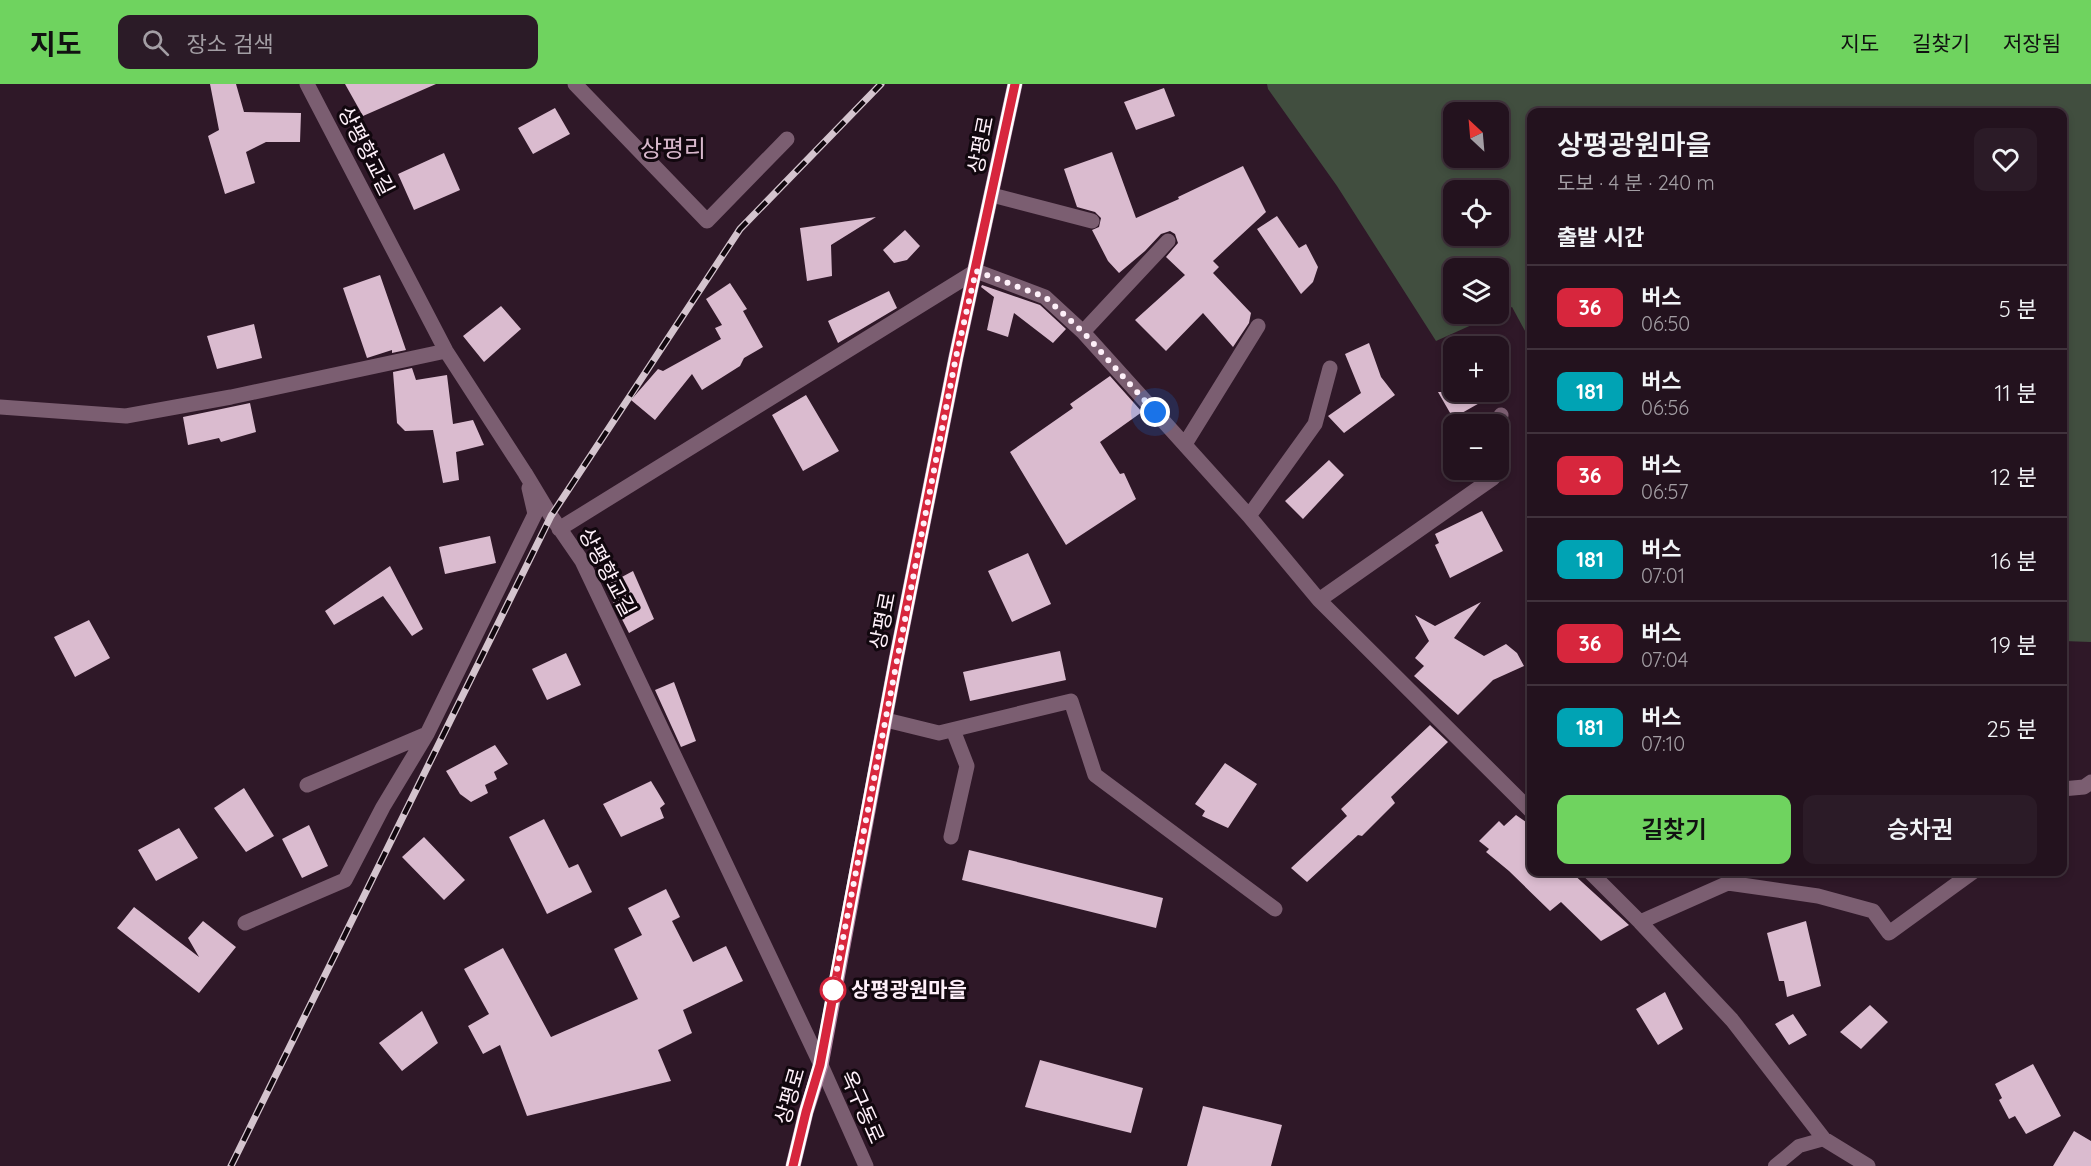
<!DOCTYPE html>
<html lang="ko">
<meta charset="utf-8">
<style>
body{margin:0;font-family:Quicksand,"Noto Sans KR",sans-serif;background:#2b1b27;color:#f1f3f6;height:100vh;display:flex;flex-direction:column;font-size:22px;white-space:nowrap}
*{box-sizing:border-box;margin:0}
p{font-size:20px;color:#a39ea4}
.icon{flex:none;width:33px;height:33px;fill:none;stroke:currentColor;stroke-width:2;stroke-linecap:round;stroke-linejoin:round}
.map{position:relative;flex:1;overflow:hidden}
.panel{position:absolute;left:1527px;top:24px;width:540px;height:768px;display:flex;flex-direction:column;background:#23121e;border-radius:12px;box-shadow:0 3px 9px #0003,0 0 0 2px #40323c}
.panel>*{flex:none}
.badge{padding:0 12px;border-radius:9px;font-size:21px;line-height:39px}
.needle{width:39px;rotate:334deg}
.buttons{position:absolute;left:1443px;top:18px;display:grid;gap:12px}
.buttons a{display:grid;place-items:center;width:66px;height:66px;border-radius:12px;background:#23121e;box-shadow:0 3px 9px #0003,0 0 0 2px #40323c;font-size:30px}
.you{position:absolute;width:30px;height:30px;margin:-15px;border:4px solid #fff;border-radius:50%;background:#1a73e8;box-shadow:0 0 0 9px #1a73e833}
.map>.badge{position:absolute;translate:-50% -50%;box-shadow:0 0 0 3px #fff}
h2{padding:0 30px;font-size:22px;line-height:54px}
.round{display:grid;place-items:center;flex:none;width:63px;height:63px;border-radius:12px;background:#2b1b27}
.headline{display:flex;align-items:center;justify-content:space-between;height:102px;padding:0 30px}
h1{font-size:28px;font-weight:600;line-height:45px}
.action{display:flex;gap:12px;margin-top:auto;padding:12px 30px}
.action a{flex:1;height:69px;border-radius:12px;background:#6fd35f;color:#111;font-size:24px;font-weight:600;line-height:69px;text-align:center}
.action a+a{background:#2b1b27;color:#f1f3f6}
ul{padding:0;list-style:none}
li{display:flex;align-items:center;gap:18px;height:84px;padding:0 30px;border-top:2px solid #40323c}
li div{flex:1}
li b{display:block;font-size:22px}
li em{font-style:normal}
li .badge{min-width:66px;font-weight:700;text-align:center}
header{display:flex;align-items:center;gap:36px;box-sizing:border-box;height:84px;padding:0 30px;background:#6fd35f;color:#111}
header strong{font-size:28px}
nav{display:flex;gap:33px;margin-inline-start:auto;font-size:21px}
.search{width:420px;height:54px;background:#2b1b27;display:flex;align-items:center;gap:15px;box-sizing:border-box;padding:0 21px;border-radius:12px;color:#a39ea4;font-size:22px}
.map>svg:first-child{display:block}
</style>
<header>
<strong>지도</strong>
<div class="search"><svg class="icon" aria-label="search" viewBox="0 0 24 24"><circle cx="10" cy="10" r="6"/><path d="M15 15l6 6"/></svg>장소 검색</div>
<nav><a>지도</a><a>길찾기</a><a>저장됨</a></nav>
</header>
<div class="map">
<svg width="2091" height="1082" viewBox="0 0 2091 1082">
<rect width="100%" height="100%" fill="#2f1828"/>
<path fill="#414e3f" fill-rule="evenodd" d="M1267 0H2091V558L2063 557 2062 28H1532L1531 258 1512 223 1499 229 1498 184H1454V230H1496L1436 257 1337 102 1268 5ZM1454 28H1498V74H1454ZM1454 106H1498V152H1454Z"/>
<path fill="#dabbcf" d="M210 0H236L244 28 301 29 300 58H266L246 68 255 99 225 110 208 52 219 46Z
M345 0H436L363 32Z
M1164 4 1175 32 1136 46 1124 18Z
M555 24 570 50 533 70 518 44Z
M1112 68 1136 134 1179 115 1178 113 1243 82 1266 128 1213 177 1219 183 1213 189 1251 229 1249 239 1233 263 1203 229 1166 267 1135 236 1185 191 1166 173 1178 159 1175 150 1170 147 1161 150 1145 167 1119 189 1108 177 1092 146 1099 143 1101 134 1095 128 1077 123 1064 85Z
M444 69 460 106 414 126 398 90Z
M1277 132 1299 164 1306 160 1318 183 1313 198 1301 210 1257 145Z
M876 133 831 161 832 192 807 197 800 144Z
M905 146 920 162 907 176 894 179 883 166Z
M380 191 406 266 392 269V266L367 274 343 204Z
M730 199 747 225 743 227 763 263 744 274 740 282 702 306 692 290 655 336 631 316 658 285 663 287 721 255 715 244 722 241 706 215Z
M982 201 1040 221 1066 245 1053 259 1014 229 1008 253 987 246 994 213 981 203Z
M889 207 897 224 838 259 828 237Z
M501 222 521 245 484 278 463 252Z
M254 240 262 274 217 285 207 252Z
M1369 259 1381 293 1395 311 1344 349 1328 332 1361 309 1345 270Z
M412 284 416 296 447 291 453 340 473 336 484 361 456 368 459 396 443 399 433 346 405 347 397 339 393 288Z
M1110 292 1142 328 1100 358 1120 390 1124 389 1136 415 1066 461 1010 368 1073 324 1070 320Z
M1438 308H1499L1453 334Z
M806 311 839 367 803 387 772 331Z
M250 319 256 348 221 358 219 354 188 361 183 333Z
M1329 376 1344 391 1303 435 1285 417Z
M1482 427 1503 467 1450 494 1435 461 1439 459 1435 450Z
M490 452 496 479 445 490 439 463Z
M1028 469 1051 520 1012 538 988 487Z
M390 482 423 545 412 552 383 512 334 541 325 527Z
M633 487 654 535 629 549 605 502Z
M1481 518 1454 554 1484 572 1506 560 1517 569 1524 582 1493 596 1458 631 1414 592 1424 582 1415 574 1429 557 1415 531 1435 542Z
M89 536 110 574 75 593 54 553Z
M1060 567 1066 596 970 617 963 588Z
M566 569 581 601 547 616 532 585Z
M674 598 696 657 681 663 655 606Z
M1430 641 1448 658 1391 713 1395 719 1362 752 1358 751 1307 798 1291 784 1347 732 1341 725Z
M495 661 508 680 494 688 497 695 485 701 488 709 471 718 460 710 446 687Z
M1225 679 1257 700 1228 744 1202 732 1205 727 1195 720Z
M651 697 665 720 660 724 664 734 621 753 603 720Z
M244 704 274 752 246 768 214 724Z
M1516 731 1532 742V788H1571L1629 841 1601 857 1561 818 1550 827 1509 787 1486 768 1489 765 1479 757 1499 737 1504 742Z
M544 735 569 784 578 780 592 808 547 830 509 753Z
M309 741 328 782 302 794 282 755Z
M179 744 198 774 156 797 138 766Z
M424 753 465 796 444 816 402 773Z
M969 766 1163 814 1156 844 962 796Z
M666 805 680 833 672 837 693 878 726 862 743 897 683 926 692 949 658 966 671 997 527 1032 500 961 483 970 468 942 489 930 464 885 503 864 551 953 638 915 614 865 642 851 628 824Z
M134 823 199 873 188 854 203 837 236 863 199 909 117 844Z
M1806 837 1821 902 1787 913 1784 897H1779L1767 849Z
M1665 908 1683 945 1658 961 1636 925Z
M1870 921 1888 938 1861 965 1840 948Z
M422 927 438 959 402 987 379 959Z
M1793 930 1807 951 1789 961 1775 940Z
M1040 976 1143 1004 1131 1049 1025 1023Z
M2033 980 2061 1032 2026 1050 2015 1032 2009 1035 1999 1016 2002 1014 1995 1000Z
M1203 1022 1282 1041 1271 1082H1187Z
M2074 1047 2091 1057V1082H2053Z"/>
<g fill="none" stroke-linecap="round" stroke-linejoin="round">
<path stroke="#7b5e71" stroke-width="14" d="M1775 1082 1799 1062 1824 1055"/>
<path stroke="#7b5e71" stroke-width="15" d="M307 0 446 267 525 389 551 432 582 477 821 981 866 1082
M575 0 707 137 787 55
M992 111 1092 137
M1083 248 1168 157
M0 323 126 332 231 313 446 267
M1498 351 1501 331
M1185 360 1258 242
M1249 432 1315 340 1330 284
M559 445 976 187 1045 213 1083 248 1249 432 1319 516 1532 728
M1319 516 1493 394 1494 386
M886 636 939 649 1071 617 1095 691 1275 825
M307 701 427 650
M2062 705 2084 703 2091 698
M951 753 967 682 953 646
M1590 788 1640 838 1732 936 1824 1055 1868 1082
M1640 838 1728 799 1818 812 1873 827 1889 849 1973 788
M245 839 345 796 383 723 427 650 535 430 529 404"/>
<path stroke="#af809f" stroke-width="15" d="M793 1082 806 1028 821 981 896 576 956 273 1015 0"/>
<defs>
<path id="rail" d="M231 1082 551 432 740 145 881 0"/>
</defs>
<use href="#rail" stroke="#d4c4ce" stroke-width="7"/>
<use href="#rail" stroke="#11070e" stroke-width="4.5" stroke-dasharray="14" stroke-linecap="butt"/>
</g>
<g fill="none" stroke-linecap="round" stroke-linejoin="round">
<defs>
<path id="line" d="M793 1082 806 1028 820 981 896 576 956 273 1015 0"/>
</defs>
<use href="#line" stroke="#fff" stroke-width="14"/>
<use href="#line" stroke="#d7263d" stroke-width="9"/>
<path stroke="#fef0f9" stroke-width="6" stroke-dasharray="0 10.8" d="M833 906 956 273 976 187 1045 213 1083 248 1155 328"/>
</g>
<circle fill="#fff" stroke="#d7263d" stroke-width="3" cx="833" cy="906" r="12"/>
<g text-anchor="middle" stroke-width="6" stroke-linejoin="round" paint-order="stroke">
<g font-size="21" fill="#fef0f9" stroke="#11070e">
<text transform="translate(981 61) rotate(-79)" y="7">상평로</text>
<text transform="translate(366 67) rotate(63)" y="7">상평향교길</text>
<text transform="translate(607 488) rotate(62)" y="7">상평향교길</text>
<text transform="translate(883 537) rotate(-79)" y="7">상평로</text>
<text transform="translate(790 1012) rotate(-74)" y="7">상평로</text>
<text transform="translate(862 1023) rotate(66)" y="7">옥구동로</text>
</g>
<g font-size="21" font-weight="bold" fill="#fef0f9" stroke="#11070e" text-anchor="start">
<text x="851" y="913">상평광원마을</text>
</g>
<g font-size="24" fill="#d8b8cc" stroke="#11070e">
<text x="673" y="73">상평리</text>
</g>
</g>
</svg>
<div class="buttons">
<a><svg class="needle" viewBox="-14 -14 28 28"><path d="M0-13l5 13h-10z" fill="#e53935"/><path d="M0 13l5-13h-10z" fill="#a39ea4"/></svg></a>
<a><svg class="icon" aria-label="locate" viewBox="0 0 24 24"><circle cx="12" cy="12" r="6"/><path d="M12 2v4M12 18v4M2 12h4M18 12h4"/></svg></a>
<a><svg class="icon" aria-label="layers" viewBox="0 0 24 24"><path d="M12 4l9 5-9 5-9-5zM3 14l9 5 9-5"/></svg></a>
<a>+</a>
<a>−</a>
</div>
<div class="you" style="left:1155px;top:328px"></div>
<section class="panel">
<div class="headline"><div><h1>상평광원마을</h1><p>도보 · 4 분 · 240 m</p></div><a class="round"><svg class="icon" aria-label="heart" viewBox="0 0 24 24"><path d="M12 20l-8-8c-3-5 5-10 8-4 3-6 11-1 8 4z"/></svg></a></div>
<h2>출발 시간</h2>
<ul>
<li><span class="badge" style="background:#d7263d;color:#fff">36</span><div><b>버스</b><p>06:50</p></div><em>5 분</em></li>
<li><span class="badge" style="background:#00a3b4;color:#fff">181</span><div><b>버스</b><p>06:56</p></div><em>11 분</em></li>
<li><span class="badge" style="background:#d7263d;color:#fff">36</span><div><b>버스</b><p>06:57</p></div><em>12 분</em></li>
<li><span class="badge" style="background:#00a3b4;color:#fff">181</span><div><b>버스</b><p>07:01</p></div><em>16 분</em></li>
<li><span class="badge" style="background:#d7263d;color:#fff">36</span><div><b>버스</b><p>07:04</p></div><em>19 분</em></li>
<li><span class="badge" style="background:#00a3b4;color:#fff">181</span><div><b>버스</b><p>07:10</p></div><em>25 분</em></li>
</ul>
<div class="action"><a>길찾기</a><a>승차권</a></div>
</section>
</div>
